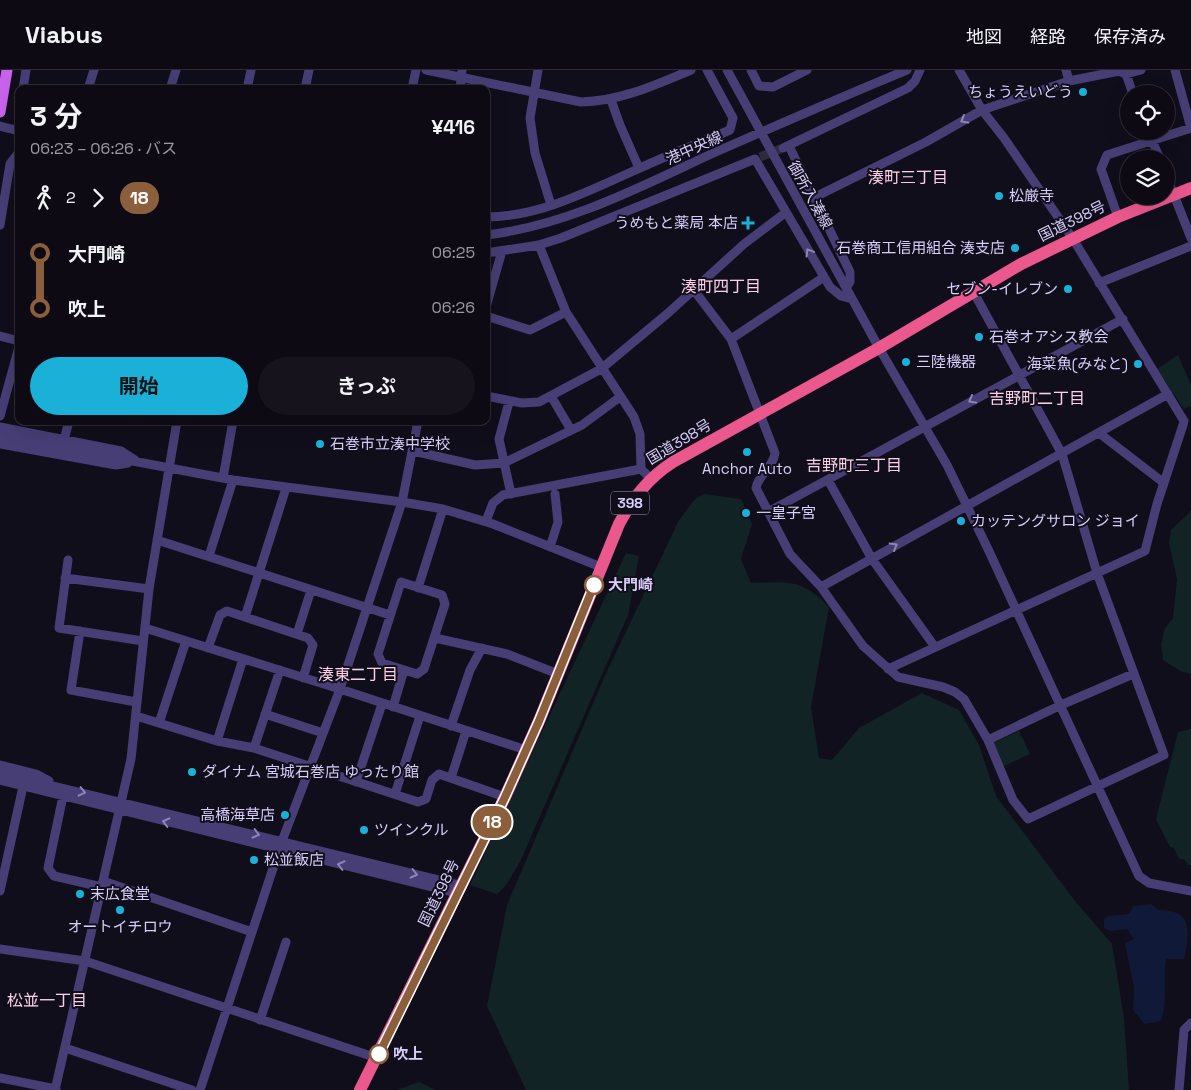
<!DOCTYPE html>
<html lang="ja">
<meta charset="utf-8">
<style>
body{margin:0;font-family:"Space Grotesk","Noto Sans JP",sans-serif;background:#16131d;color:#f1f3f6;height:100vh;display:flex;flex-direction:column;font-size:19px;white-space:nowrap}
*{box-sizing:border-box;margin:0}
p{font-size:16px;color:#9a9aa0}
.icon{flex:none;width:28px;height:28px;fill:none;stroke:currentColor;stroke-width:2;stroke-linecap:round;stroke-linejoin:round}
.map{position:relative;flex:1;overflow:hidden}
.drawer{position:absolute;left:15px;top:15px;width:475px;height:340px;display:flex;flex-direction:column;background:#0d0a14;border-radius:10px;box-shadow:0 5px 20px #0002,0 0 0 1px #2d2b34}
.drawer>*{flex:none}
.badge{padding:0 10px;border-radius:16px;font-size:18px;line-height:32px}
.buttons{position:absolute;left:1120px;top:15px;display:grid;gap:10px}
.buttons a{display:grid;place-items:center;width:55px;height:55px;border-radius:50%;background:#0d0a14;box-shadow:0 5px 20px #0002,0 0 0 1px #2d2b34;font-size:25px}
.map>.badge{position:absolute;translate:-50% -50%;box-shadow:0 0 0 2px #fff}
.legs{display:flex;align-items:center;gap:8px;height:55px;padding:0 15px;font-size:16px}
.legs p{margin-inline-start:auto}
.headline{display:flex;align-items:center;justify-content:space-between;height:85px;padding:0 15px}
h1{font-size:28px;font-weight:700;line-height:38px}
.primary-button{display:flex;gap:10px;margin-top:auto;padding:10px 15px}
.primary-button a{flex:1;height:58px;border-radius:30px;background:#1bb0d8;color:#111;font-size:20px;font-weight:700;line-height:58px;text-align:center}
.primary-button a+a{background:#16131d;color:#f1f3f6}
ul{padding:0 15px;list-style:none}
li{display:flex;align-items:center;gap:18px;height:55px;font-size:19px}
li i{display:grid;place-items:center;width:8px;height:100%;margin:0 6px;background:currentColor}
li i::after{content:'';width:12px;height:12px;margin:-6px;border:4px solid;border-radius:50%;background:#0d0a14}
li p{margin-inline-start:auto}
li:first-child i{background:linear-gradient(#0000 50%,currentColor 0)}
li:last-child i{background:linear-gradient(currentColor 50%,#0000 0)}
header{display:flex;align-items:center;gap:30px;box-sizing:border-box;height:70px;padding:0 25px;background:#0d0a14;border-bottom:1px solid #2d2b34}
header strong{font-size:24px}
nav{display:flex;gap:28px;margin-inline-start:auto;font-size:18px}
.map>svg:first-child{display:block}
</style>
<header>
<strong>Viabus</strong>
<nav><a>地図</a><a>経路</a><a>保存済み</a></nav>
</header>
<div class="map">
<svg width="1191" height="1020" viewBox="0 0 1191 1020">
<rect width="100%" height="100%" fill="#110e1b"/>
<path fill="#112324" d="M1178 285 1191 315V336L1184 339 1157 299Z
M704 424 741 429 752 454 741 489 751 513C789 512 801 508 829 537L811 637 819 688 832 690 859 658 922 623 959 640 979 675 996 726 1075 831 1112 874 1124 948 1129 1020H526L487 936 507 835 603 610 679 450 695 429Z
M1191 441V604L1180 601 1163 590 1161 574 1165 558 1173 548 1177 509 1169 473 1171 460Z
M626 483 639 486 628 545 520 792 506 815 497 824 470 815Z
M1191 659V795H1188L1184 789H1179L1174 778 1170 777 1156 749 1178 662Z
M1019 661 1030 684 1004 696 993 673Z
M419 1012 436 1020H397Z"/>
<path fill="#101a38" d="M1151 834 1158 840C1191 839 1191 860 1184 889H1166C1163 910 1168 930 1161 951L1145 954 1133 940 1134 918 1125 873 1134 869 1127 859 1110 861 1104 858V850L1108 846 1129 844 1134 836Z"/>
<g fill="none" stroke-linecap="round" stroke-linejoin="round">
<path stroke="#2f2b3c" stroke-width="9" stroke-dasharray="9 4.5" stroke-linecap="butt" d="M760 87 783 78"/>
<path stroke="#463e75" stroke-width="9" d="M426 0 581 32C621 31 655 15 691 0
M538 0 530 48 535 83 551 135
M727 0 879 278 947 395 988 479 1139 806 1149 813 1191 821
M751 0 759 16 773 17 807 0
M1066 0 1069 11
M1175 0 1191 58
M1126 4 1141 0
M23 19 26 0
M88 19 94 0
M170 19 176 0
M247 19 251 0
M305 19 309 0
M412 19 416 0
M460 19 462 0
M611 30 620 55 639 98
M0 56 19 61
M1148 61 1160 89
M789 76 850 202V212L846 218
M783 78 908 18 915 11 920 0
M1166 105 1191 168
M813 128 926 72 982 40 1069 11 1119 1 1126 4 1133 24
M486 147C540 147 590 120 638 99 668 85 699 73 730 60L733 48 707 0
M1118 147 1101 99 1107 85 1191 58
M0 155 10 94 19 82
M486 165C565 156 638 118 709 85 775 56 841 27 907 0
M539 175 566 242 634 347 640 364 641 399 650 408
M486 183 539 175 561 168 755 89 830 217 841 226 852 229
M1099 213 1191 176
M693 219 731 269 775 383C773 398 758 405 756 418L790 484 821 517 863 576 898 607 943 617 955 622 964 629 988 670 1013 730 1028 749 1164 685 1097 503 1062 384 973 221
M486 237 502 181
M486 246 530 260 566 242
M0 266 19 271
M731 269 824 207
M486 326 522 333 539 332 601 299 667 244 744 174 785 143
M551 326 571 360
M509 332 499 369 511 424
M0 346 19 277
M0 357 121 381 135 390
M1099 363 1164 413
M0 366 233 410 402 432 443 439 493 454 601 497
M64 370 69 351
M0 374 116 395 128 393
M413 381 475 395 504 393 582 355 620 327
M223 408 233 351
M828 410 872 489 935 577
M770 441 1123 249
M486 451 493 433 503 425 641 399
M157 470 390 545
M550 477 558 452 555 424
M209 486 233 410
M68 490 59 558 143 571
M65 508 149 519
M401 512 442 525 445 534 424 599 417 604 382 593 378 584Z
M821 517 1168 324
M418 518 443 439
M245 547 286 418
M145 558 340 619 526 680
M80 561 71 620 136 632
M297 564 311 520
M435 568 507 584 558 604
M208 578 220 545 227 541 308 568 313 575 303 608
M888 599 1145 481 1157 434 1183 355 1184 351 1073 169 1004 68 982 40 959 0
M393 637 404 600
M265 644 323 663
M136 646 217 671 254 678 418 732 426 729 432 710 439 704 505 727
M159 653 186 571
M451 656 470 600 482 578
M988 670 1061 635 1133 604
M217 671 243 589
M254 678 280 600
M0 695 36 704 49 711
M0 703 460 815
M451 708 466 661
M0 710 456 823
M356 712 382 634
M395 724 420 646
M63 726 48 798 54 806 102 817
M103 811 252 862
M0 821 22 721
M0 879 85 891 377 988
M260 950 286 872
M65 978 192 1020
M0 1008 56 1019
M55 1020 131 689 149 519 177 351
M200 1020 282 771 340 619 402 432 418 351
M1179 1020 1184 960 1191 953"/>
<path stroke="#c862ec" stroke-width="11" d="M0 42 7 0"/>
<path stroke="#ea588d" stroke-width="12" d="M360 1020 505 727 539 651 619 454C633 428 648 408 673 392L879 278 1021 194 1118 147 1191 118"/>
</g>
<defs><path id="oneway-chevron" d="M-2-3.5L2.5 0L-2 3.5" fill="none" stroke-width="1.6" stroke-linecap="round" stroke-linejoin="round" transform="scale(1.25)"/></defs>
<g stroke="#8f86b7">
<use href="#oneway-chevron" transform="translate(964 50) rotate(150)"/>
<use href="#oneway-chevron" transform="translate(809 182) rotate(-121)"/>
<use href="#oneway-chevron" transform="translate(972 330) rotate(151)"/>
<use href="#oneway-chevron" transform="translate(894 476) rotate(-30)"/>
<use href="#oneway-chevron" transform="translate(82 722) rotate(13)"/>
<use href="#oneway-chevron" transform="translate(166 752) rotate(-166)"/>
<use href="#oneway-chevron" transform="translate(256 764) rotate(14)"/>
<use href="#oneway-chevron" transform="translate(341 795) rotate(-166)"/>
<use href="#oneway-chevron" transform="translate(414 804) rotate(14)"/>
</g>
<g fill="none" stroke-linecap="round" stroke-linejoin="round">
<defs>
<path id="line-1" d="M379 984 505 727 539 651 594 515"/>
</defs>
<use href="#line-1" stroke="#fff" stroke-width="11"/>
<use href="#line-1" stroke="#8b5e3c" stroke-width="8"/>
</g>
<g fill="#1bb0d8" stroke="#110e1b" stroke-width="2">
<circle cx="1083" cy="22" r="5"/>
<circle cx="999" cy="126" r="5"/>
<path d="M745.5 145.5h5v5h5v5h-5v5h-5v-5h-5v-5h5z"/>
<circle cx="1015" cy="178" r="5"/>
<circle cx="1068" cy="219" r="5"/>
<circle cx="979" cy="267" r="5"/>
<circle cx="906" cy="292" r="5"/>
<circle cx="1138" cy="294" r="5"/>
<circle cx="320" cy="374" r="5"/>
<circle cx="747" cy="382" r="5"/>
<circle cx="746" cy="443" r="5"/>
<circle cx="961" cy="451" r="5"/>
<circle cx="192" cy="702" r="5"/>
<circle cx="285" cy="745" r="5"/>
<circle cx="364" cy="760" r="5"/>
<circle cx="254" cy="790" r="5"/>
<circle cx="80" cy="824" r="5"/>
<circle cx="120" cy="840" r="5"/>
</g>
<g fill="#fff" stroke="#8b5e3c" stroke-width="2.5">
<circle cx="594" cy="515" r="9"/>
<circle cx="379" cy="984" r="9"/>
</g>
<g text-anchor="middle" stroke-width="4" stroke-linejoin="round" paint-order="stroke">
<rect fill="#110e1b" stroke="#9c94b6" stroke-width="1" x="611" y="421.5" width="38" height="23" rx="4"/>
<g font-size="14" font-weight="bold" fill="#d8cef9">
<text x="630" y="438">398</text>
</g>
<g font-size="15" fill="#d8cef9" stroke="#110e1b" text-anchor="start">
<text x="1073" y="27" text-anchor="end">ちょうえいどう</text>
<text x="1009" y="131">松厳寺</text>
<text x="738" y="158" text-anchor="end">うめもと薬局 本店</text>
<text x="1005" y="183" text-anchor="end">石巻商工信用組合 湊支店</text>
<text x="1058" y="224" text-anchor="end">セブン-イレブン</text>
<text x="989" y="272">石巻オアシス教会</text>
<text x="916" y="297">三陸機器</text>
<text x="1128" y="299" text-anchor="end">海菜魚(みなと)</text>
<text x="330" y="379">石巻市立湊中学校</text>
<text x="747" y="404" text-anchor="middle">Anchor Auto</text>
<text x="756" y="448">一皇子宮</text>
<text x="971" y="456">カッテングサロン ジョイ</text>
<text x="202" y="707">ダイナム 宮城石巻店 ゆったり館</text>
<text x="275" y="750" text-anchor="end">高橋海草店</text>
<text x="374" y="765">ツインクル</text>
<text x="264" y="795">松並飯店</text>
<text x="90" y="829">末広食堂</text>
<text x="120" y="862" text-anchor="middle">オートイチロウ</text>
</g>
<g font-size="15" fill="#d8cef9" stroke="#110e1b">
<text transform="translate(694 78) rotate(-24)" y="5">港中央線</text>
<text transform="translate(810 125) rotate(61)" y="5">御所入湊線</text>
<text transform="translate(1072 151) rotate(-26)" y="5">国道398号</text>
<text transform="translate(679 372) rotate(-31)" y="5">国道398号</text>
<text transform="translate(439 823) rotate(-64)" y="5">国道398号</text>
</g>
<g font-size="15" font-weight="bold" fill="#d8cef9" stroke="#110e1b" text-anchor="start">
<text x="608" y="520">大門崎</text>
<text x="393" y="989">吹上</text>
</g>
<g font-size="16" fill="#f9d0e5" stroke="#110e1b">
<text x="908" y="113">湊町三丁目</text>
<text x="721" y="222">湊町四丁目</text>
<text x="1037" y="334">吉野町二丁目</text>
<text x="854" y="401">吉野町三丁目</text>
<text x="358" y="610">湊東二丁目</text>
<text x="47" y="936">松並一丁目</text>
</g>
</g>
</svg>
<div class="buttons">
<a><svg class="icon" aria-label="locate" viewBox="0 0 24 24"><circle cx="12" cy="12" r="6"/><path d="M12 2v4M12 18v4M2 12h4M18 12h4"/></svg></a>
<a><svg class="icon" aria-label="layers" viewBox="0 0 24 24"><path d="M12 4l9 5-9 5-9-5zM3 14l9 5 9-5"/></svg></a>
</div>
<b class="badge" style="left:492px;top:752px;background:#8b5e3c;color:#fff">18</b>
<section class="drawer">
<div class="headline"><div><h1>3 分</h1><p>06:23 – 06:26 · バス</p></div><b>¥416</b></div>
<div class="legs"><svg class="icon" aria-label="walk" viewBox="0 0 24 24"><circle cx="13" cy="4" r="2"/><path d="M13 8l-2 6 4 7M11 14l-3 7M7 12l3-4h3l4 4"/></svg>2<svg class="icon" aria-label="forward" viewBox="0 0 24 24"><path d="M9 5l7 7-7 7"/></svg><b class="badge" style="background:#8b5e3c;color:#fff">18</b></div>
<ul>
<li><i style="color:#8b5e3c"></i><b>大門崎</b><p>06:25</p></li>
<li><i style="color:#8b5e3c"></i><b>吹上</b><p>06:26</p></li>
</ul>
<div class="primary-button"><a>開始</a><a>きっぷ</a></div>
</section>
</div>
